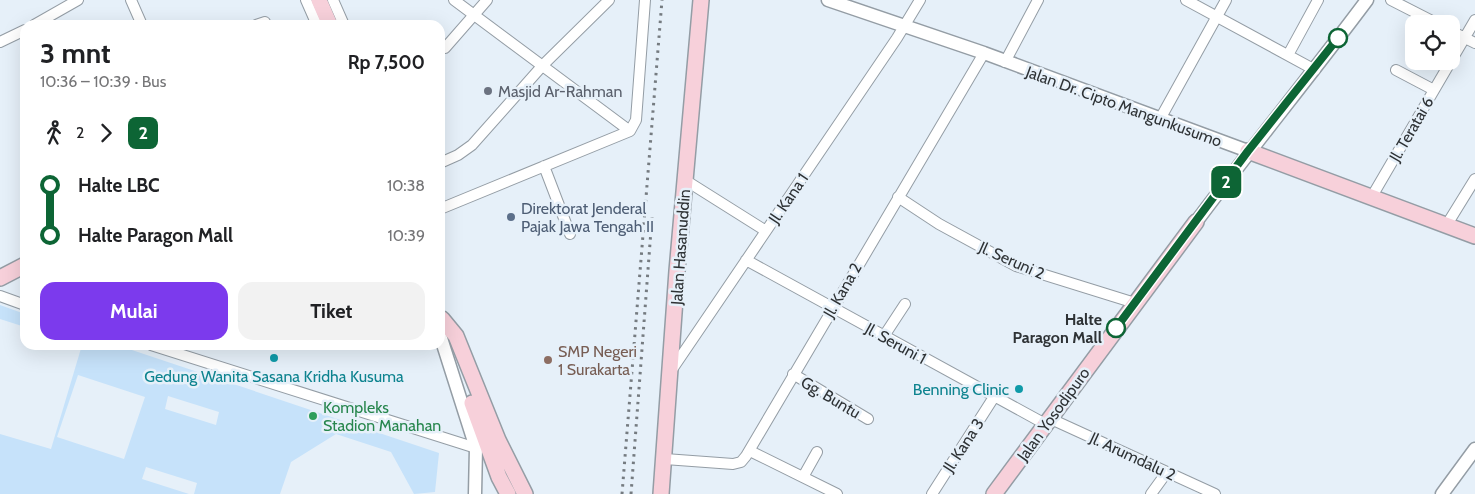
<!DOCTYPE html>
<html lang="id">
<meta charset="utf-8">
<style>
body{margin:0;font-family:Cabin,sans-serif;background:#f2f2f2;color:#202124;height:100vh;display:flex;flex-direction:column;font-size:19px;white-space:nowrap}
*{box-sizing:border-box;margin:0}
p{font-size:16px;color:#757577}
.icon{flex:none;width:28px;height:28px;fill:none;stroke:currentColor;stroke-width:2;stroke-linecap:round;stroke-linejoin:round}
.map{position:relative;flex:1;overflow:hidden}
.panel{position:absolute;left:20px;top:20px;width:425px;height:330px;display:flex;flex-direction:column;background:#fff;border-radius:15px;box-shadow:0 5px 20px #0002}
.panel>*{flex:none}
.badge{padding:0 10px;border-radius:8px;font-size:18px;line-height:32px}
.buttons{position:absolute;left:1405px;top:15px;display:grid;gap:10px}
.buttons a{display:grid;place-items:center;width:55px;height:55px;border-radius:10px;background:#fff;box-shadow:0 5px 20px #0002;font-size:25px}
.map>.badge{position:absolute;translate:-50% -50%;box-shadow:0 0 0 2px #fff}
.legs{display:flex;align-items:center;gap:8px;height:55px;padding:0 20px;font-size:16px}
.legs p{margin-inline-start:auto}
.summary{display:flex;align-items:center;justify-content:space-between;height:85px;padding:0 20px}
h1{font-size:28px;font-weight:700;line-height:38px}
.button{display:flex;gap:10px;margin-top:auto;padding:10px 20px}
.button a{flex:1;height:58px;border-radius:15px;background:#7c3aed;color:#fff;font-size:20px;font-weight:700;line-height:58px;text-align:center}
.button a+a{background:#f2f2f2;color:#202124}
ul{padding:0 20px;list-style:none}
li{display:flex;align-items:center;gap:18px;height:50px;font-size:19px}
li i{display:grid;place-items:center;width:8px;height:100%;margin:0 6px;background:currentColor}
li i::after{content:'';width:12px;height:12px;margin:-6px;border:4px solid;border-radius:50%;background:#fff}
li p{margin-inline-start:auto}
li:first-child i{background:linear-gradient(#0000 50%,currentColor 0)}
li:last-child i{background:linear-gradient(currentColor 50%,#0000 0)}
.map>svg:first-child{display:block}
</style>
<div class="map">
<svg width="1475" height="494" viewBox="0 0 1475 494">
<rect width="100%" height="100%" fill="#e6f0f9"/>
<path fill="#c6e2fa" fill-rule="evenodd" d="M0 305 25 314V327L0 319Z
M82 345H117L439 453 435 492 414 494 391 452 336 434 291 462 280 494H194L197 483 146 467 142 479 189 494H0V434L51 449ZM78 375 145 397 124 459 57 437ZM168 396 219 412 216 425 165 409Z"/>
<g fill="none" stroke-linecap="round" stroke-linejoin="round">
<defs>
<path id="minor" d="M131 0 142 25
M306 0 317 25
M333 0 344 25
M454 0 630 131
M1186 0 1315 70
M1391 0 1438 24
M34 25 78 0
M256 25 265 22
M1451 31 1475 43
M0 42 25 30
M445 48 487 0
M1288 55 1318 0
M1451 61 1475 20
M1005 62 1038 0
M1396 70 1434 90
M1160 119 1226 0
M440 163 458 155 472 145 543 65 609 0
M544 166 570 234
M685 180 766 231
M898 197 939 224 1016 266 1135 303
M1371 198 1451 61
M440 209 630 131 636 120 645 0
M1446 226 1475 179
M746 260 1047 425
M0 296 25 305
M884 336 905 304
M151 345 476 448
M671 371 897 38 920 0
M793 374 868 419
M1051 419 1215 494
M750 451 837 494
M665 459 733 464 741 462 746 456 984 53
M803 477 817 452
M932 494 994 397
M1151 494 1167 472"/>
<path id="tertiary" d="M828 0 984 53 1248 151
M1196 222C1252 147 1311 75 1367 0
M440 335 476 448 475 494
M1442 494 1475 449"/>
<path id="secondary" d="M319 0 330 25
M1248 151 1475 236
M0 278 25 265
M442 319 456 336 498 440 525 494
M472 403 499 477 508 494
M661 494 677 271 701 0
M994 494 1196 222"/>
</defs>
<use href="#minor" stroke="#949da5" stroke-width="12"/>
<use href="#tertiary" stroke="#949da5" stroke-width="15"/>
<use href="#secondary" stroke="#949da5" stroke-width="18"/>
<use href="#minor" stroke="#fff" stroke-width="10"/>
<use href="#tertiary" stroke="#fff" stroke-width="12"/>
<use href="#secondary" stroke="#f7d0da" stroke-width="15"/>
<path stroke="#757b80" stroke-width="3" stroke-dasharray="2.5 5" stroke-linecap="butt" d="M622 494 662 0
M631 494 652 217"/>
</g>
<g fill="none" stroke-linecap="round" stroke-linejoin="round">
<defs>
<path id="line-1" d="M1116 328 1248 151 1338 38"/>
</defs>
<use href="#line-1" stroke="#fff" stroke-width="11"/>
<use href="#line-1" stroke="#0d6535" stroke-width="8"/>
</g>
<g fill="#fff" stroke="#0d6535" stroke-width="2.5">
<circle cx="1338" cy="38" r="9"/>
<circle cx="1116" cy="328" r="9"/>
</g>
<circle fill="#6b7280" stroke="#e6f0f9" stroke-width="2" cx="488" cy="91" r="5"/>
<circle fill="#5c6f8a" stroke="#e6f0f9" stroke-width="2" cx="511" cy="217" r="5"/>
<g fill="#0f9aa8" stroke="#e6f0f9" stroke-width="2">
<circle cx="274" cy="358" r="5"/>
<circle cx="1019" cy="389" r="5"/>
</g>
<circle fill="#8d6e63" stroke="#e6f0f9" stroke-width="2" cx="548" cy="360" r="5"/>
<circle fill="#2e9e5b" stroke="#e6f0f9" stroke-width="2" cx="313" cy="416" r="5"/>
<g text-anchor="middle" stroke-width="5" stroke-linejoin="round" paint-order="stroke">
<g font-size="16" fill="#5b616d" stroke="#e6f0f9" text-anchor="start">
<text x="498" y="97">Masjid Ar-Rahman</text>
</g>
<g font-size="16" fill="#2e3235" stroke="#e6f0f9">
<text transform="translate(1124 106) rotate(20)" y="6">Jalan Dr. Cipto Mangunkusumo</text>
<text transform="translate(1411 129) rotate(-60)" y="6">Jl. Teratai 6</text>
<text transform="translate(788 198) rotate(-56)" y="6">Jl. Kana 1</text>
<text transform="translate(680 247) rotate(-86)" y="6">Jalan Hasanuddin</text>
<text transform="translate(1012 260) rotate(24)" y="6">Jl. Seruni 2</text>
<text transform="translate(842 290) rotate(-60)" y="6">Jl. Kana 2</text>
<text transform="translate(896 343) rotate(29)" y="6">Jl. Seruni 1</text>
<text transform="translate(831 397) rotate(31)" y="6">Gg. Buntu</text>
<text transform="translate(1053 414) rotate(-54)" y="6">Jalan Yosodipuro</text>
<text transform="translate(963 445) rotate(-57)" y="6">Jl. Kana 3</text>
<text transform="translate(1133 456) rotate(25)" y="6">Jl. Arumdalu 2</text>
</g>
<g font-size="16" fill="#4e5e75" stroke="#e6f0f9" text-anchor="start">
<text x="521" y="214">Direktorat Jenderal<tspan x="521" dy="18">Pajak Jawa Tengah II</tspan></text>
</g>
<g font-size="16" font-weight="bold" fill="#2e3235" stroke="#e6f0f9" text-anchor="end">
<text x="1102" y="325">Halte<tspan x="1102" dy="18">Paragon Mall</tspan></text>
</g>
<g font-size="16" fill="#785e54" stroke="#e6f0f9" text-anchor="start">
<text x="558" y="357">SMP Negeri<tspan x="558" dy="18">1 Surakarta</tspan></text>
</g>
<g font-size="16" fill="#0d838f" stroke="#e6f0f9">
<text x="274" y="382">Gedung Wanita Sasana Kridha Kusuma</text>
<text x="1009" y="395" text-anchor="end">Benning Clinic</text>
</g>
<g font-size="16" fill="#27864d" stroke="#e6f0f9" text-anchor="start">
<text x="323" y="413">Kompleks<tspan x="323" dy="18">Stadion Manahan</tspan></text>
</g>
</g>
</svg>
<div class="buttons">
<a><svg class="icon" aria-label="locate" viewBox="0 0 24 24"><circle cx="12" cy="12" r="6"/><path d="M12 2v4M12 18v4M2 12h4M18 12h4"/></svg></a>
</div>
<b class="badge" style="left:1226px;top:182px;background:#0d6535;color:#fff">2</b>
<section class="panel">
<div class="summary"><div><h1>3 mnt</h1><p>10:36 – 10:39 · Bus</p></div><b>Rp 7,500</b></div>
<div class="legs"><svg class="icon" aria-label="walk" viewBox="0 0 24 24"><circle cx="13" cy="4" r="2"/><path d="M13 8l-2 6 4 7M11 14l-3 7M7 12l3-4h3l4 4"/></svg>2<svg class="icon" aria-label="forward" viewBox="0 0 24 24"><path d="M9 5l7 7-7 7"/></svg><b class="badge" style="background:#0d6535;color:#fff">2</b></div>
<ul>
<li><i style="color:#0d6535"></i><b>Halte LBC</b><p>10:38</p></li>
<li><i style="color:#0d6535"></i><b>Halte Paragon Mall</b><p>10:39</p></li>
</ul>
<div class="button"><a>Mulai</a><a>Tiket</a></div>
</section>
</div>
